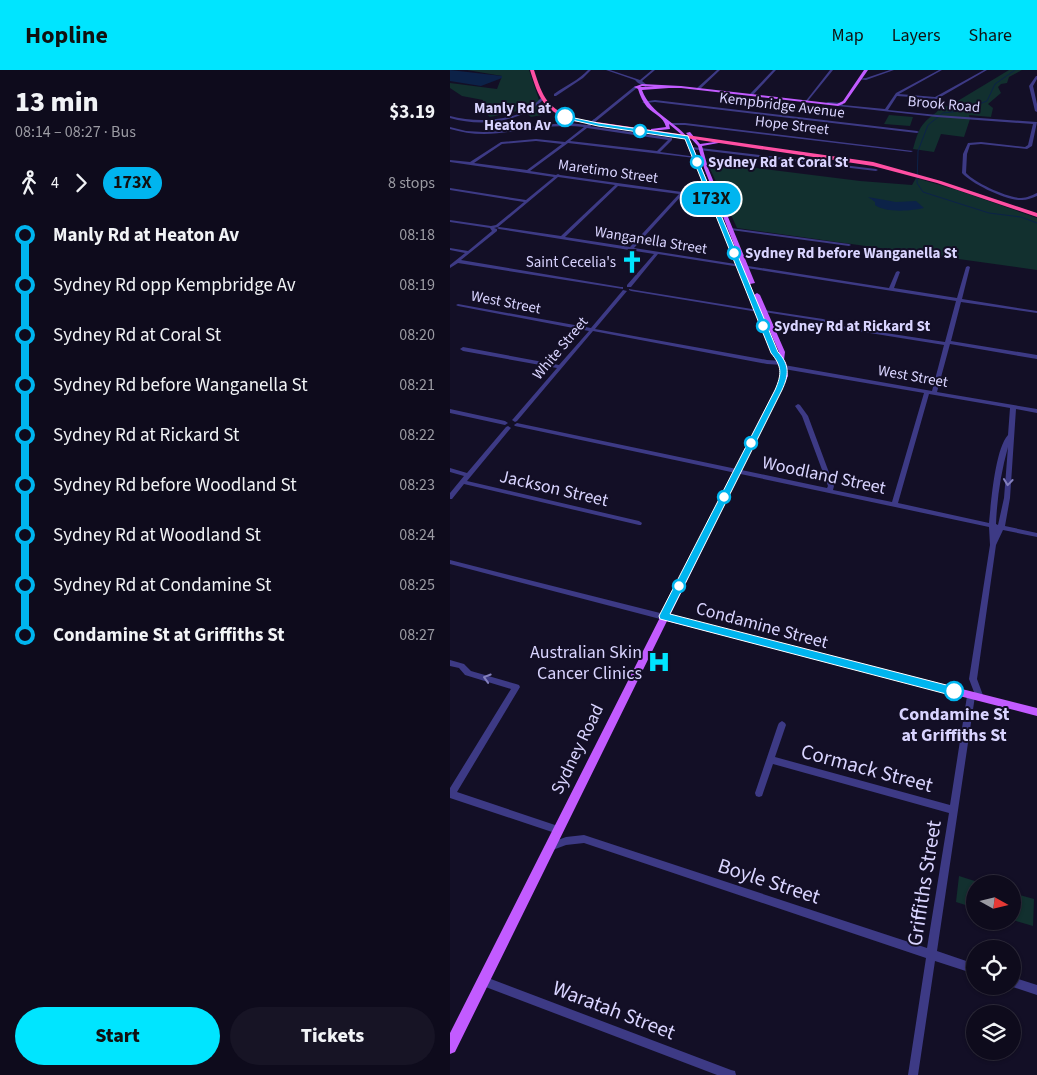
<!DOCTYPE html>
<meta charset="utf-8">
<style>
body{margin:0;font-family:"Source Sans 3",sans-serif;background:#171425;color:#f1f3f6;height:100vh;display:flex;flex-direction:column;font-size:19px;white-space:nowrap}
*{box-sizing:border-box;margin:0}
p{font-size:16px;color:#9b9ba3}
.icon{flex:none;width:28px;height:28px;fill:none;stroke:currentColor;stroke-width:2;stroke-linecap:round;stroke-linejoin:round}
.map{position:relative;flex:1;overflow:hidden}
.drawer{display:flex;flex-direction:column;background:#0e0b1c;width:450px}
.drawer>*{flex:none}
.badge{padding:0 10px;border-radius:16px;font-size:18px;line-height:32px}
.needle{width:32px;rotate:98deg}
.controls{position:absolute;left:516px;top:805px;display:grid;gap:10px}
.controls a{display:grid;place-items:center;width:55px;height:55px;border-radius:50%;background:#0e0b1c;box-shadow:0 1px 4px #0004,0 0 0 1px #2e2b3b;font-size:25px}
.map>.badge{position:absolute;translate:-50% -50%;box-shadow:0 0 0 2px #fff}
.legs{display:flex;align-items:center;gap:8px;height:55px;padding:0 15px;font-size:16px}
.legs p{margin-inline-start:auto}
.head{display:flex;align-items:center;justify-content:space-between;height:85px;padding:0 15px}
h1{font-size:28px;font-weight:800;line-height:38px}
.cta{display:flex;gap:10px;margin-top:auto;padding:10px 15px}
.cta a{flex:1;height:58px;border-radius:30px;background:#00e5ff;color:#111;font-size:20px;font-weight:800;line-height:58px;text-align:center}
.cta a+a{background:#171425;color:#f1f3f6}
ul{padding:0 15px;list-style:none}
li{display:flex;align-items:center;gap:18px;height:50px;font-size:19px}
li i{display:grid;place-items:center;width:8px;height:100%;margin:0 6px;background:currentColor}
li i::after{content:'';width:12px;height:12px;margin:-6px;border:4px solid;border-radius:50%;background:#0e0b1c}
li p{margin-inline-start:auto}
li:first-child i{background:linear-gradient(#0000 50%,currentColor 0)}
li:last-child i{background:linear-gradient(currentColor 50%,#0000 0)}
header{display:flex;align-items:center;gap:30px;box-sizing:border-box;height:70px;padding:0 25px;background:#00e5ff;color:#111}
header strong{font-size:24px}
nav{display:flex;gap:28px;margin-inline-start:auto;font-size:18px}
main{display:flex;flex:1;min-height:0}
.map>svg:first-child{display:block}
</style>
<header>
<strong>Hopline</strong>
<nav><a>Map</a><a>Layers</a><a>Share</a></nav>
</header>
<main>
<section class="drawer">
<div class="head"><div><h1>13 min</h1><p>08:14 – 08:27 · Bus</p></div><b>$3.19</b></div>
<div class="legs"><svg class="icon" aria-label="walk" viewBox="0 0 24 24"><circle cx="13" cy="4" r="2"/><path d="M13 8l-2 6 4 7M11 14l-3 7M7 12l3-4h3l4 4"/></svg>4<svg class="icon" aria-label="forward" viewBox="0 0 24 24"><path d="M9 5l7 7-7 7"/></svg><b class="badge" style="background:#00b5ef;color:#111">173X</b><p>8 stops</p></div>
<ul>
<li><i style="color:#00b5ef"></i><b>Manly Rd at Heaton Av</b><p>08:18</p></li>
<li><i style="color:#00b5ef"></i><span>Sydney Rd opp Kempbridge Av</span><p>08:19</p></li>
<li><i style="color:#00b5ef"></i><span>Sydney Rd at Coral St</span><p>08:20</p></li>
<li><i style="color:#00b5ef"></i><span>Sydney Rd before Wanganella St</span><p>08:21</p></li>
<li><i style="color:#00b5ef"></i><span>Sydney Rd at Rickard St</span><p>08:22</p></li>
<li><i style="color:#00b5ef"></i><span>Sydney Rd before Woodland St</span><p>08:23</p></li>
<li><i style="color:#00b5ef"></i><span>Sydney Rd at Woodland St</span><p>08:24</p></li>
<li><i style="color:#00b5ef"></i><span>Sydney Rd at Condamine St</span><p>08:25</p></li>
<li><i style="color:#00b5ef"></i><b>Condamine St at Griffiths St</b><p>08:27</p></li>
</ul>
<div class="cta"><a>Start</a><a>Tickets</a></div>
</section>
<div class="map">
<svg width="587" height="1005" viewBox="0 0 587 1005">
<rect width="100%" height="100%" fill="#130f26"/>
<path fill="#12302f" d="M17 0H79L89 30 98 44 81 47 72 40 40 47 33 41V30L12 26 0 18V13L47 19 52 6Z
M559 0H572L559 7 557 13 551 14 548 17 551 23 538 34 543 38 541 47 519 45 520 49 514 67 491 64 484 82 463 79C466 69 468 59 475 52 480 46 486 44 490 38L501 35Z
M439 45 463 47 460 56 434 54Z
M257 92 410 111 462 115 466 108 507 120 587 148V200L287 158Z
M509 806 534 814H525V838L506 832Z
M562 823 584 829 583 856 563 850Z"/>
<path fill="#0c2248" d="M0 0 52 6V8L31 16 0 11Z
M418 127 446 132 466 131 474 138C461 141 436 143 425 135V132Z"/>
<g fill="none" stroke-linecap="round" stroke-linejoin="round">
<path stroke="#0c2248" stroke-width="1" d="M565 0 545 14 537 31 511 41 493 43 478 55 468 81 467 113 473 122 539 143 571 147 587 153"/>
<path fill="#3d3a85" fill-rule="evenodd" d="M138 0H141L133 8 106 26H104V24C115 16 129 10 138 0Z
M156 0H160L190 10 202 0H205L192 11 197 15 196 17 188 13 185 10Z
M267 0H270L249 20H247V18Z
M323 0H326L302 26H300V24Z
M380 0H383L357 32H355Z
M440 0H444L416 10 408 9 416 8Z
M489 0H492L449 24 485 27 534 0H537L487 29 447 26 438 40 487 45 587 52 582 76 577 79 531 74 520 75 517 84 516 103C525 113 558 128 571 128 577 128 582 125 587 123V126C582 128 577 130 572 130 557 131 522 114 512 103L513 84 518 73 531 72 575 77 578 75 583 54 487 47 388 36 387 35 376 33 378 32 392 33 393 35 435 39 446 23Z
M586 6H587V9L583 16 587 34V42L585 41 579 16Z
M185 16 188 17 145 52H143V50Z
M91 28 94 29C71 53 31 57 0 48V46C23 52 53 52 75 41 81 38 86 33 91 28Z
M205 30 467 61 469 62 467 63 205 32 194 33 192 32Z
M120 53 137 55 139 54 141 55 139 56 222 68V70L210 82 247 87 245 88 118 73 80 101 106 105 108 104 110 105 232 122 262 127 260 128 233 124 184 178 439 218 446 202 448 201 450 202 444 218 507 228 516 197 518 196 520 197 512 229 587 241V243L511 232 501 271 587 285V289L500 274 487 322 587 339V343L566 339 560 428 555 456 587 463V467L553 460 546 475 527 609 534 628 533 630 530 631 527 630 519 609 540 475 539 457 65 356 64 355 67 353 377 418 378 416 352 346 345 336 348 334 350 335 358 346 384 416 383 420 442 432 474 323 334 299 331 297 334 295 482 321 494 275 395 259 372 251 314 242 312 241 314 240 373 249 396 257 495 272 506 231 208 184 181 217H177V215L204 184 49 159 47 158 49 157 111 166 165 115 108 107 48 157 44 158 47 159V161L11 190 171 217H173V219L8 193 0 198V195L15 183 0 180V178L18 181 42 161 40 158 0 152V150L41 156 46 155 74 132 0 120V118L76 130 104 107 0 92V90L20 92 51 72 86 69 115 72 134 57C100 53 68 63 34 64 22 64 11 62 0 59V57L16 61 33 62 50 61 103 54ZM137 58 218 70 207 81 120 71ZM86 71 112 74 77 100 24 93 52 74ZM168 116 229 124 180 177 115 167ZM479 324 560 338 558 365C545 379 541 433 539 453L448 433ZM558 377 554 428 548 455 546 454C547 428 551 402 558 377Z
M221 53H235L463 81 461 82 235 55H220Z
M242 77 426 99 428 100 426 101 241 79Z
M273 157 399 174 401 175 399 176 274 159 272 158Z
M179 219 308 240 310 241 308 242 181 221 179 220Z
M173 220 177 221 145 259 317 290 333 291 336 293 333 295 317 294 143 261 67 351 65 352 62 350 63 349 107 298 13 281 10 279 13 277 109 295 139 261 8 236 6 235 8 234 141 258Z
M0 339 55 351 58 353 55 355 0 343Z
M58 356 61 358 60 359 17 411 189 451 192 453 191 455H189L14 414 2 429H0V423L14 406 0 402V398L17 403 56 357Z
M0 490 214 544 217 545 218 547 217 549 214 550 0 494Z
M0 590 14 594 21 601 66 614 69 615 70 617 7 722 108 756 111 757 112 760 111 763 108 764 0 728V718L61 619 15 605 9 598 0 596Z
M521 623 524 624 525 626 487 881 525 894V904L485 891 468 1005H458L476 888 134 773 116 775 100 781 97 780 95 777 97 774 116 767 134 765 477 878 499 743 323 694 312 726 309 727 306 726 305 723 328 655 329 653 332 651 335 653 336 655 325 687 500 735 517 626 518 624Z
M33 906 281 1000 285 1001 286 1005H267L33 916 29 915 28 911 29 907Z
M562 907 587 915V925L560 916H562Z"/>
<path fill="#c25bff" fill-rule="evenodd" d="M414 0H418L395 33 388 36 231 18H219L192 20C201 45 227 51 241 72L292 195 254 98 248 76 236 63 240 62 250 74 272 71 274 72 252 76 258 98 305 213 300 214 304 225 307 223 310 225 335 282 334 290 336 293 338 306 220 545 587 638V646L217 551 5 982 0 984V963L332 306 330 293 322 283 237 72 232 65 219 54 220 59 201 61V59L216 57C213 46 205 45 197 37 193 32 190 26 188 19L184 17 192 14 231 16 387 34 393 31ZM192 16 204 17H190ZM311 241 329 282V283H328Z"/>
<path fill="#ff4fa3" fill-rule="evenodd" d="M80 0H84C93 28 97 38 126 49L423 92 491 111 587 143V147L487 113 423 96 123 51C93 40 89 29 80 0Z"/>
<path stroke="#3d3a85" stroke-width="3" d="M139 55 144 51"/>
</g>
<defs><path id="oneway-chevron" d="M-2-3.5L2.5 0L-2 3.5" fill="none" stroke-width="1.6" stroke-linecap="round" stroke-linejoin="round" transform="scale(1.25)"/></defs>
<g stroke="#837fbc">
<use href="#oneway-chevron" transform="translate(558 412) rotate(96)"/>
<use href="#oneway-chevron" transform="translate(37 608) rotate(-163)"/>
</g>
<path fill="#00b5ef" stroke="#fff" d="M115 46 148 53 238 66 328 282C340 295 339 305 332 320L220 544 504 617 508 618 509 621 508 625 504 626 210 549 209 546 325 320C332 304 332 296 321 283L235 69 148 56 113 48Z"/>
<defs>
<symbol id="church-bare" viewBox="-9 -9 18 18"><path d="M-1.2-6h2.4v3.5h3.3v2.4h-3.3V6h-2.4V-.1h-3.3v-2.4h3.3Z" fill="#00e5ff" stroke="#130f26" stroke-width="2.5" paint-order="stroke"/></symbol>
<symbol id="hospital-bare" viewBox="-9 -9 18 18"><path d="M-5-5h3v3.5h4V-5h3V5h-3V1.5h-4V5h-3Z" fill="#00e5ff" stroke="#130f26" stroke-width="2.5" paint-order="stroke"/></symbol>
</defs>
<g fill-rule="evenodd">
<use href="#church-bare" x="166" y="176" width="32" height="32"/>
<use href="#hospital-bare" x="193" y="576" width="32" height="32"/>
</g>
<g fill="#fff" stroke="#00b5ef" stroke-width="2.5">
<circle cx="115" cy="47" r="9"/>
<circle cx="190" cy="61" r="6"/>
<circle cx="247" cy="92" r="6"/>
<circle cx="284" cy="183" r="6"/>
<circle cx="313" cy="256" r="6"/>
<circle cx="301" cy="373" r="6"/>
<circle cx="274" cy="427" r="6"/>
<circle cx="229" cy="516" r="6"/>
<circle cx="504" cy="621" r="9"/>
</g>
<g text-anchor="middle" stroke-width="4" stroke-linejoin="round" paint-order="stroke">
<g font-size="15" fill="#d9d4ff" stroke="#130f26">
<text transform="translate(494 34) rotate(5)" y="5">Brook Road</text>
<text transform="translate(332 35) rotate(7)" y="5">Kempbridge Avenue</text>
<text transform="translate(342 55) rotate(7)" y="5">Hope Street</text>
<text transform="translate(158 101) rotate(8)" y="5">Maretimo Street</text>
<text transform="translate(201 170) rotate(9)" y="5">Wanganella Street</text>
<text transform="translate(56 232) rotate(11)" y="5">West Street</text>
<text transform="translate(110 278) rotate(-50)" y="5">White Street</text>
<text transform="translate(463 306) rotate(10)" y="5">West Street</text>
</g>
<g font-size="15" font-weight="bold" fill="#d9d4ff" stroke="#130f26" text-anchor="start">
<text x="101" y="43" text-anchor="end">Manly Rd at<tspan x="101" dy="17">Heaton Av</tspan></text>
<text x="258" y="97">Sydney Rd at Coral St</text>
<text x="295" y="188">Sydney Rd before Wanganella St</text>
<text x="324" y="261">Sydney Rd at Rickard St</text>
</g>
<g font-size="15" fill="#d9d4ff" stroke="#130f26" text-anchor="end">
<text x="166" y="197">Saint Cecelia's</text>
</g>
<g font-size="18" fill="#d9d4ff" stroke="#130f26">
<text transform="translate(374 405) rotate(12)" y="6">Woodland Street</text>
<text transform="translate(104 418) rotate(13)" y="6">Jackson Street</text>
<text transform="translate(312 555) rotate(15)" y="6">Condamine Street</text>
<text transform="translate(127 679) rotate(-64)" y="6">Sydney Road</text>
</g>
<g font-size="18" fill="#d9d4ff" stroke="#130f26" text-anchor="end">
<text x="192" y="588">Australian Skin<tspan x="192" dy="21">Cancer Clinics</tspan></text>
</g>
<g font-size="18" font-weight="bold" fill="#d9d4ff" stroke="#130f26">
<text x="504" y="650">Condamine St<tspan x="504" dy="21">at Griffiths St</tspan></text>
</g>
<g font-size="21" fill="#d9d4ff" stroke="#130f26">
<text transform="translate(417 698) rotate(15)" y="7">Cormack Street</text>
<text transform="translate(319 811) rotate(18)" y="7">Boyle Street</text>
<text transform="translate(474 813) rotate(-81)" y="7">Griffiths Street</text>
<text transform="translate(164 940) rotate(21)" y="7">Waratah Street</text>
</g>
</g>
</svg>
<div class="controls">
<a><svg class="needle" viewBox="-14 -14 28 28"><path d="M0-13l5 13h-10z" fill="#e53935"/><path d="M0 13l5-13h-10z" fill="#9b9ba3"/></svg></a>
<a><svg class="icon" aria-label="locate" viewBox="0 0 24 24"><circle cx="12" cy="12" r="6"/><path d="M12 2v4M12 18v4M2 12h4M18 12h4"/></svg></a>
<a><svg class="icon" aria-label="layers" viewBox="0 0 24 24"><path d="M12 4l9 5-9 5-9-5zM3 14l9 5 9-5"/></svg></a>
</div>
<b class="badge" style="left:261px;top:129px;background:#00b5ef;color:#111">173X</b>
</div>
</main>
